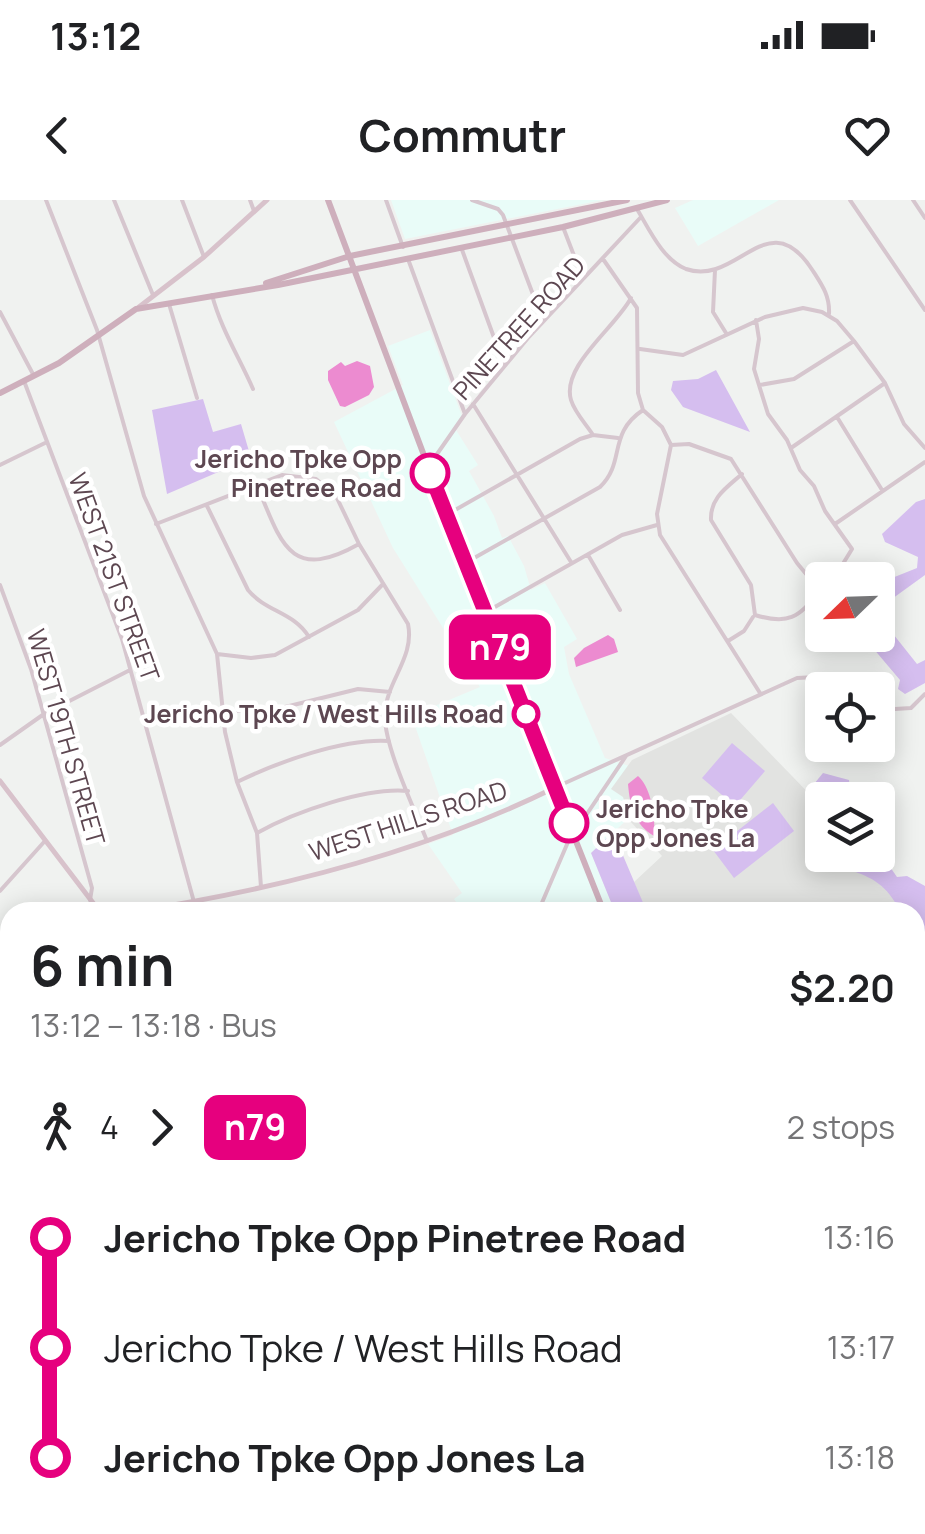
<!DOCTYPE html>
<meta charset="utf-8">
<style>
body{margin:0;font-family:Manrope,sans-serif;background:#f6f6f6;color:#202124;height:100vh;display:flex;flex-direction:column;font-size:38px;white-space:nowrap}
*{box-sizing:border-box;margin:0}
p{font-size:32px;color:#757577}
.icon{flex:none;width:55px;height:55px;fill:none;stroke:currentColor;stroke-width:2;stroke-linecap:round;stroke-linejoin:round}
.map{position:relative;flex:1;overflow:hidden}
.drawer{position:absolute;left:0px;top:702px;width:925px;height:632px;display:flex;flex-direction:column;background:#fff;border-radius:30px 30px 0 0;box-shadow:0 5px 25px #0003}
.drawer>*{flex:none}
.badge{padding:0 20px;border-radius:15px;font-size:35px;line-height:65px}
.needle{width:65px;rotate:247deg}
.buttons{position:absolute;left:805px;top:362px;display:grid;gap:20px}
.buttons a{display:grid;place-items:center;width:90px;height:90px;border-radius:10px;background:#fff;box-shadow:0 5px 25px #0003;font-size:50px}
.map>.badge{position:absolute;translate:-50% -50%;box-shadow:0 0 0 5px #fff}
.legs{display:flex;align-items:center;gap:15px;height:110px;padding:0 30px;font-size:32px}
.legs p{margin-inline-start:auto}
.summary{display:flex;align-items:center;justify-content:space-between;height:170px;padding:0 30px}
h1{font-size:55px;font-weight:700;line-height:75px}
ul{padding:0 30px;list-style:none}
li{display:flex;align-items:center;gap:35px;height:110px;font-size:38px}
li i{display:grid;place-items:center;width:15px;height:100%;margin:0 12px;background:currentColor}
li i::after{content:'';width:25px;height:25px;margin:-12px;border:8px solid;border-radius:50%;background:#fff}
li p{margin-inline-start:auto}
li:first-child i{background:linear-gradient(#0000 50%,currentColor 0)}
li:last-child i{background:linear-gradient(currentColor 50%,#0000 0)}
.status{display:flex;justify-content:space-between;align-items:center;height:70px;padding:0 50px;background:#fff;direction:ltr}
.status svg{height:28px;fill:currentColor}
header{display:flex;justify-content:space-between;align-items:center;height:130px;padding:0 30px;background:#fff;font-size:45px;font-weight:700}
.map>svg:first-child{display:block}
</style>
<div class="status"><b>13:12</b><svg viewBox="0 0 49 12"><path d="M0 12V9h3v3zM5 12V6h3v6zM10 12V3h3v9zM15 12V0h3v12zM26 1h20v11H26zM47 4h2v5h-2z"/></svg></div>
<header><svg class="icon" aria-label="back" viewBox="0 0 24 24"><path d="M15 5l-7 7 7 7"/></svg>Commutr<svg class="icon" aria-label="heart" viewBox="0 0 24 24"><path d="M12 20l-8-8c-3-5 5-10 8-4 3-6 11-1 8 4z"/></svg></header>
<div class="map">
<svg width="925" height="1334" viewBox="0 0 925 1334">
<rect width="100%" height="100%" fill="#f0f2f0"/>
<path fill="#e9fcf8" d="M391 0H603L405 39Z
M693 0H779L698 46 675 8Z
M430 130 463 219 456 230 478 265 469 271 494 316 502 338 508 336 524 366 531 390 545 383 577 439 564 447 569 474 605 558 629 566 625 596 631 616 591 653 615 712H463L454 699 462 693 428 644 453 635 414 523 418 513 480 487 393 348 334 222 403 185 388 146Z"/>
<path fill="#e2e3e1" d="M731 513 822 607V655H870L925 712V828L915 838V712H646L634 682 662 656 630 621 623 597 611 589 632 560Z
M925 932V1164L915 1170V946Z
M286 1325H469L451 1334H291Z"/>
<path fill="#d5beef" d="M716 170 750 232 683 207 671 190 673 181 698 179Z
M203 199 213 232 241 224 251 258 167 294 152 210Z
M925 299V375L878 409V389L892 378 917 368 918 357 885 342 882 334 916 302Z
M878 415 917 464 925 460V483L905 494 898 489 900 480 867 441 854 450 842 448 838 435H878Z
M732 543 765 571 735 606 702 578Z
M823 573 849 580 851 600H822V611L814 584Z
M773 603 794 631 734 678 713 650Z
M613 632 647 712H615L591 653Z
M878 641 885 643 881 654 897 677 907 676 925 686V764L923 757 915 763V712H901C885 684 876 679 845 668L839 655H878Z
M925 805V875L916 886 915 814Z
M84 1325H286L291 1334H89Z
M311 1325H360L355 1334H305Z
M552 1325H616L618 1334H562Z"/>
<path fill="#ec8bd0" d="M357 161 370 166 374 187 369 195 345 207 340 206 328 180V171L341 162 345 166Z
M608 435 614 439 618 452 576 467 574 458 584 448Z
M638 576C651 587 656 618 654 636 635 625 630 607 628 584Z"/>
<g fill="none" stroke-linecap="round" stroke-linejoin="round">
<path stroke="#d6c6ce" stroke-width="4" d="M46 0 97 130 144 296 217 454 225 532 237 582 257 633 261 687
M114 0 153 95
M182 0 204 57
M250 0 254 11
M386 0 403 47
M472 0 498 9 503 15 543 121
M850 0 925 110
M913 0 925 18
M637 9C649 29 663 60 686 69 738 87 768 0 813 71 822 85 830 96 829 114
M563 27 583 79
M461 47 504 165
M408 59 465 214
M603 59 637 108 638 193 643 210 662 227 671 245 657 314 660 335 760 493
M715 70 713 112 726 133
M212 95C221 129 239 157 253 189
M169 104 197 198
M0 112 34 176
M756 120 759 139 754 169 768 214 787 240 800 270 814 286 825 311 852 349 833 380
M640 149 683 155 765 117 803 108 822 112 837 121 854 141 885 183 904 224 925 248
M24 181 122 439 194 702
M760 185 794 179 854 141
M473 204 571 362
M837 217 882 290
M593 235C586 224 575 213 571 200 561 166 615 128 631 98
M671 245 689 244 731 259 797 363 821 392
M791 248 885 183
M0 265 45 243
M428 267 465 214 528 138 641 17
M742 274C726 288 710 298 711 320L751 385 755 415
M257 285C281 343 290 383 359 344
M207 306 248 390C266 412 294 412 309 437
M448 314 580 239 593 235 618 238
M156 324 282 275 316 279 336 296 359 344 408 424C415 458 386 481 385 514 383 544 415 610 427 641
M835 324 925 262
M588 355 620 410
M467 362 600 287C626 262 607 234 643 210
M0 385 31 469 92 688 90 700
M486 412 622 335 657 325
M755 415C791 426 798 416 822 390
M728 441 744 431 753 417
M217 454 251 458 275 455 358 410 383 384
M878 502 895 509 911 508 925 494
M223 510 265 512 358 489 390 492
M0 545 44 514 130 470
M237 582C278 562 344 538 389 541
M554 588 797 478 817 477 852 490
M257 633C294 612 366 587 408 591
M0 691 44 642
M538 712 568 642 626 556
M0 763 10 762
M0 829 10 846
M0 897 10 891
M915 899 925 910
M915 948 925 930
M0 986 10 979
M0 1093 10 1108
M0 1173 10 1164
M0 1230 10 1246
M915 1254 925 1248
M511 1325V1334
M695 1325 701 1334
M757 1325 763 1334
M820 1325 826 1334
M883 1325 888 1334
M622 1331 633 1325
M815 1334 829 1325"/>
<path stroke="#d8c2cb" stroke-width="5" d="M139 107 204 57 267 0
M0 581 100 712
M130 712C275 690 422 653 554 588
M36 1334 54 1325"/>
<path stroke="#ceafbc" stroke-width="6" d="M328 0 437 290 604 712
M266 83 350 56 627 0
M0 193 59 163 136 109 278 85 563 27 667 0
M915 1276 925 1291"/>
</g>
<g fill="none" stroke-linecap="round" stroke-linejoin="round">
<defs>
<path id="line-1" d="M430 273 569 623"/>
</defs>
<use href="#line-1" stroke="#fff" stroke-width="22"/>
<use href="#line-1" stroke="#e6007e" stroke-width="15"/>
</g>
<g fill="#fff" stroke="#e6007e" stroke-width="5">
<circle cx="430" cy="273" r="18"/>
<circle cx="526" cy="514" r="12"/>
<circle cx="569" cy="623" r="18"/>
</g>
<g text-anchor="middle" stroke-width="9" stroke-linejoin="round" paint-order="stroke">
<g font-size="25" fill="#5d4751" stroke="#fff">
<text transform="translate(519 128) rotate(-48)" y="9">PINETREE ROAD</text>
<text transform="translate(114 377) rotate(70)" y="9">WEST 21ST STREET</text>
<text transform="translate(66 537) rotate(74)" y="9">WEST 19TH STREET</text>
<text transform="translate(408 621) rotate(-18)" y="9">WEST HILLS ROAD</text>
</g>
<g font-size="25" font-weight="bold" fill="#5d4751" stroke="#fff" text-anchor="end">
<text x="402" y="268">Jericho Tpke Opp<tspan x="402" dy="29">Pinetree Road</tspan></text>
<text x="504" y="523">Jericho Tpke / West Hills Road</text>
<text x="596" y="618" text-anchor="start">Jericho Tpke<tspan x="596" dy="29">Opp Jones La</tspan></text>
</g>
</g>
</svg>
<div class="buttons">
<a><svg class="needle" viewBox="-14 -14 28 28"><path d="M0-13l5 13h-10z" fill="#e53935"/><path d="M0 13l5-13h-10z" fill="#757577"/></svg></a>
<a><svg class="icon" aria-label="locate" viewBox="0 0 24 24"><circle cx="12" cy="12" r="6"/><path d="M12 2v4M12 18v4M2 12h4M18 12h4"/></svg></a>
<a><svg class="icon" aria-label="layers" viewBox="0 0 24 24"><path d="M12 4l9 5-9 5-9-5zM3 14l9 5 9-5"/></svg></a>
</div>
<b class="badge" style="left:500px;top:447px;background:#e6007e;color:#fff">n79</b>
<section class="drawer">
<div class="summary"><div><h1>6 min</h1><p>13:12 – 13:18 · Bus</p></div><b>$2.20</b></div>
<div class="legs"><svg class="icon" aria-label="walk" viewBox="0 0 24 24"><circle cx="13" cy="4" r="2"/><path d="M13 8l-2 6 4 7M11 14l-3 7M7 12l3-4h3l4 4"/></svg>4<svg class="icon" aria-label="forward" viewBox="0 0 24 24"><path d="M9 5l7 7-7 7"/></svg><b class="badge" style="background:#e6007e;color:#fff">n79</b><p>2 stops</p></div>
<ul>
<li><i style="color:#e6007e"></i><b>Jericho Tpke Opp Pinetree Road</b><p>13:16</p></li>
<li><i style="color:#e6007e"></i><span>Jericho Tpke / West Hills Road</span><p>13:17</p></li>
<li><i style="color:#e6007e"></i><b>Jericho Tpke Opp Jones La</b><p>13:18</p></li>
</ul>
</section>
</div>
